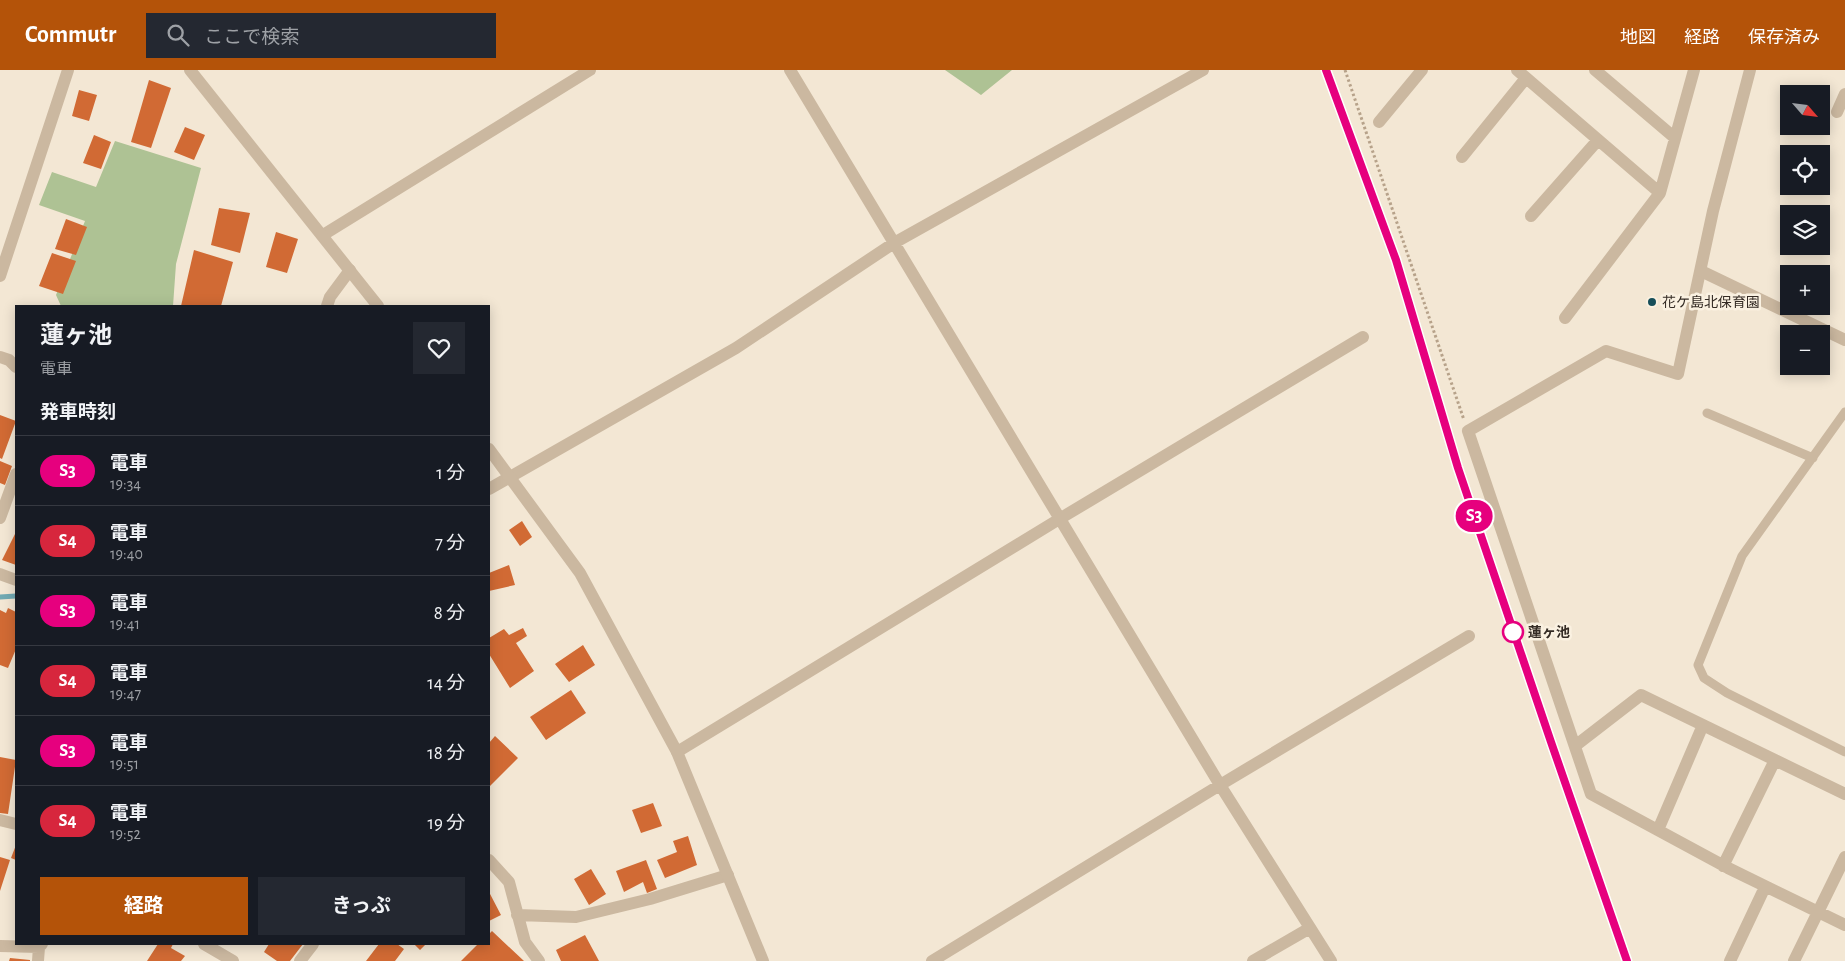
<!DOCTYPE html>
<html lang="ja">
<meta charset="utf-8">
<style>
body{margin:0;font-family:"Alegreya Sans","Noto Sans JP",sans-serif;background:#242831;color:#f1f3f6;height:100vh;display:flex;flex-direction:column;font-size:19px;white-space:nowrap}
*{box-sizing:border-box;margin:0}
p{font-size:16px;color:#9ea1a6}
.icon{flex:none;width:28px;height:28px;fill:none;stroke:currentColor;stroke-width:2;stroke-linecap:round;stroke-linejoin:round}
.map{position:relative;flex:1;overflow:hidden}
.panel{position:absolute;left:15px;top:235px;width:475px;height:640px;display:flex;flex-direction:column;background:#171b24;border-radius:0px;box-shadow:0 2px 12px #0003}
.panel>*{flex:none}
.badge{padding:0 10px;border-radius:16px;font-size:18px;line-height:32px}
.needle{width:32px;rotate:118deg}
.tools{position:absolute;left:1780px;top:15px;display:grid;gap:10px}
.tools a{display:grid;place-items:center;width:50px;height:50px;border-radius:0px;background:#171b24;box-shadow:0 2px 12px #0003;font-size:25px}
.map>.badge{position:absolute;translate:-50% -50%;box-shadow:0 0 0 2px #fff}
h2{padding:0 25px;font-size:19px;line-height:45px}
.round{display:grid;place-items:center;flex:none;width:52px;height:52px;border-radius:0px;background:#242831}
.overview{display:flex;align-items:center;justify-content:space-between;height:85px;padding:0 25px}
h1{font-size:24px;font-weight:700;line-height:38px}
.primary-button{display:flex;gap:10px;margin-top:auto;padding:10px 25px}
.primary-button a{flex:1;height:58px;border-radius:0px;background:#b45309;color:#fff;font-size:20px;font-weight:700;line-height:58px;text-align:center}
.primary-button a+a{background:#242831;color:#f1f3f6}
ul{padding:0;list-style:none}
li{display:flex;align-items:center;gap:15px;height:70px;padding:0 25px;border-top:1px solid #363941}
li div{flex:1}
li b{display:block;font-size:19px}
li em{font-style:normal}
li .badge{min-width:55px;font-weight:700;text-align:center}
header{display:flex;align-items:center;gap:30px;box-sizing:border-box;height:70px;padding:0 25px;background:#b45309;color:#fff}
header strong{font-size:24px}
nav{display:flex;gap:28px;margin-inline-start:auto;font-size:18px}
.search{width:350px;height:45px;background:#242831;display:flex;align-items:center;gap:12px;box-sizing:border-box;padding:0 18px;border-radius:0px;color:#9ea1a6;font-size:19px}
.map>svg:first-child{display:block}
</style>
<header>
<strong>Commutr</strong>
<div class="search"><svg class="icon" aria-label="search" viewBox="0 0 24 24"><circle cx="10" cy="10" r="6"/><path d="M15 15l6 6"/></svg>ここで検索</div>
<nav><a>地図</a><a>経路</a><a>保存済み</a></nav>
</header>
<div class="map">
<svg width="1845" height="891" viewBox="0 0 1845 891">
<rect width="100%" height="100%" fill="#f3e7d4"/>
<path fill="#aec294" d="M945 0H1012L981 25Z
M115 71 201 98 176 194 173 236H61L56 225 85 151 39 135 52 102 96 117Z"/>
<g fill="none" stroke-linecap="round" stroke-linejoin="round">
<path stroke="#71a9b2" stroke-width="5" d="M0 527 16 526"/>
</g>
<path fill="#d16a34" d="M149 10 171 18 151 78 131 72Z
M79 20 97 25 89 51 72 46Z
M185 57 205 65 194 90 174 82Z
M94 65 111 72 101 99 83 93Z
M219 138 250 143 240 183 211 175Z
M66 149 87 157 76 185 55 179Z
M276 162 298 169 287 203 266 197Z
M194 180 233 192 221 236H181Z
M52 183 76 191 63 224 39 216Z
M0 345 16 351 2 389 0 388Z
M0 391 12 396 5 415 0 413Z
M522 451 532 467 520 476 509 460Z
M16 462V495L2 490Z
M509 495 515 515 489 521V503Z
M8 538 16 542V579L8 598 0 595V540L6 543Z
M523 558 527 566 516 573 534 601 510 618 489 584V568L504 559 509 565Z
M583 575 595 595 569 612 555 594Z
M571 620 586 643 546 670 530 647Z
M495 666 518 688 489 717V673Z
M0 687 16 690 8 744 0 743Z
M653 733 662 756 641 763 632 740Z
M688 766 697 795 665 808 657 790 677 782 673 771Z
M16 775V790L11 788Z
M0 787 10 790 0 821Z
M646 790 657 819 647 823 643 812 624 822 616 801Z
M591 799 606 824 589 835 574 809Z
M489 822 501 845 489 851Z
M492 861 524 891H461L478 874H489V864Z
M585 865 599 891H561L556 880Z
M158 874H173L171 878 185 886 181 891H147Z
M269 874H303L290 891H277L264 882Z
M379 874H397L404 879 395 891H366Z
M414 874H426L420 880Z
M10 888 30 890V891H9Z"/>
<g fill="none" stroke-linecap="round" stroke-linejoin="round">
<path stroke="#b7a28a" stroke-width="3" stroke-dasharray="2.5 2.5" stroke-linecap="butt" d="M1345 0 1464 350"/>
<path stroke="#cbb8a0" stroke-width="9" d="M1845 342 1742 486 1698 595 1704 608 1727 623 1845 682
M1707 343 1813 388"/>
<path stroke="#cbb8a0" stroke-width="12" d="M790 0 1220 715 1331 891
M1517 0 1660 123
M1595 0 1675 68
M1750 0 1713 141 1678 304 1606 281 1468 361 1591 724 1728 798 1845 855
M1837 42 1845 24
M1379 52 1422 0
M1462 87 1526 8
M1531 146 1598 70
M323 165 590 0
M0 206 68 0
M327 236 330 227 350 200
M1565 248 1660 123 1694 0
M0 287 9 290 16 297
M489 419 736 278 894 173 1203 0
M0 448 16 404
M0 504 16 510
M1575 676 1641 625 1845 724
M677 682 1061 448 1363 267
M0 750 16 754
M1658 760 1703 655
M489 790 509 812 525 872 539 891
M1723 796 1775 690
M517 845 576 847 650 829 728 805
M204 874 233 891
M0 876 39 877
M38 891 39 877 42 874
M300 891 313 874
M932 891 1220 715 1469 566
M1253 891 1310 858
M1730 891 1765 817
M1794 891 1845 787"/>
<path stroke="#cbb8a0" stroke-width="12" d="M190 0 378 236
M1701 201 1845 270
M489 379 580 503 677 682 763 891"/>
<path stroke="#342b24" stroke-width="4" stroke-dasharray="1 4" stroke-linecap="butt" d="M1326 0 1396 190 1458 398 1627 891"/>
</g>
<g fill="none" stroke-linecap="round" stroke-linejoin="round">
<defs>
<path id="line" d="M1326 0 1396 190 1458 398 1551 672 1627 891"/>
</defs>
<use href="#line" stroke="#fff" stroke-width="11"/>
<use href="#line" stroke="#e6007e" stroke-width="8"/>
</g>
<circle fill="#164e59" stroke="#faf1e1" stroke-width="2" cx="1652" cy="232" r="5"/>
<circle fill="#fff" stroke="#e6007e" stroke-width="2.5" cx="1513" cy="562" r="10"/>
<g text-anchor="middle" stroke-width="5" stroke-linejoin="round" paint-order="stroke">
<g font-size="14" fill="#342b24" stroke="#faf1e1" text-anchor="start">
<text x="1662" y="237">花ケ島北保育園</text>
</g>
<g font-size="14" font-weight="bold" fill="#342b24" stroke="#faf1e1" text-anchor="start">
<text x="1528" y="567">蓮ヶ池</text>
</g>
</g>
</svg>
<div class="tools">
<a><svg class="needle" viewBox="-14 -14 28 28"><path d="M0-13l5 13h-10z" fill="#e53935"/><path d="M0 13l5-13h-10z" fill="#9ea1a6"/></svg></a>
<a><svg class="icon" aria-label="locate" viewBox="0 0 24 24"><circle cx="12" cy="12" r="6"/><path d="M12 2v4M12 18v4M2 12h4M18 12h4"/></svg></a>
<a><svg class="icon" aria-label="layers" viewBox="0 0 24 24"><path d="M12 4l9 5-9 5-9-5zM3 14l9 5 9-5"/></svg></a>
<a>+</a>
<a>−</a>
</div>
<b class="badge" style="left:1474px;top:446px;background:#e6007e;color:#fff">S3</b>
<section class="panel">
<div class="overview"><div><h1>蓮ヶ池</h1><p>電車</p></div><a class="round"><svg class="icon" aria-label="heart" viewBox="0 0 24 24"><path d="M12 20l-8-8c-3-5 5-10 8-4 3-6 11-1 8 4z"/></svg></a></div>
<h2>発車時刻</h2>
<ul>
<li><span class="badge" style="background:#e6007e;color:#fff">S3</span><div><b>電車</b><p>19:34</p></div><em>1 分</em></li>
<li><span class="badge" style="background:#d7263d;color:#fff">S4</span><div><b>電車</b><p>19:40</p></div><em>7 分</em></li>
<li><span class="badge" style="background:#e6007e;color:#fff">S3</span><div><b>電車</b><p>19:41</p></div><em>8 分</em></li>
<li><span class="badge" style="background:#d7263d;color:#fff">S4</span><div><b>電車</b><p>19:47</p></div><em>14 分</em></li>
<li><span class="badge" style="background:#e6007e;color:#fff">S3</span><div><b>電車</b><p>19:51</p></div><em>18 分</em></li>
<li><span class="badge" style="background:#d7263d;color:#fff">S4</span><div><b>電車</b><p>19:52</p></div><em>19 分</em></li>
</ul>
<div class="primary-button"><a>経路</a><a>きっぷ</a></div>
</section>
</div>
